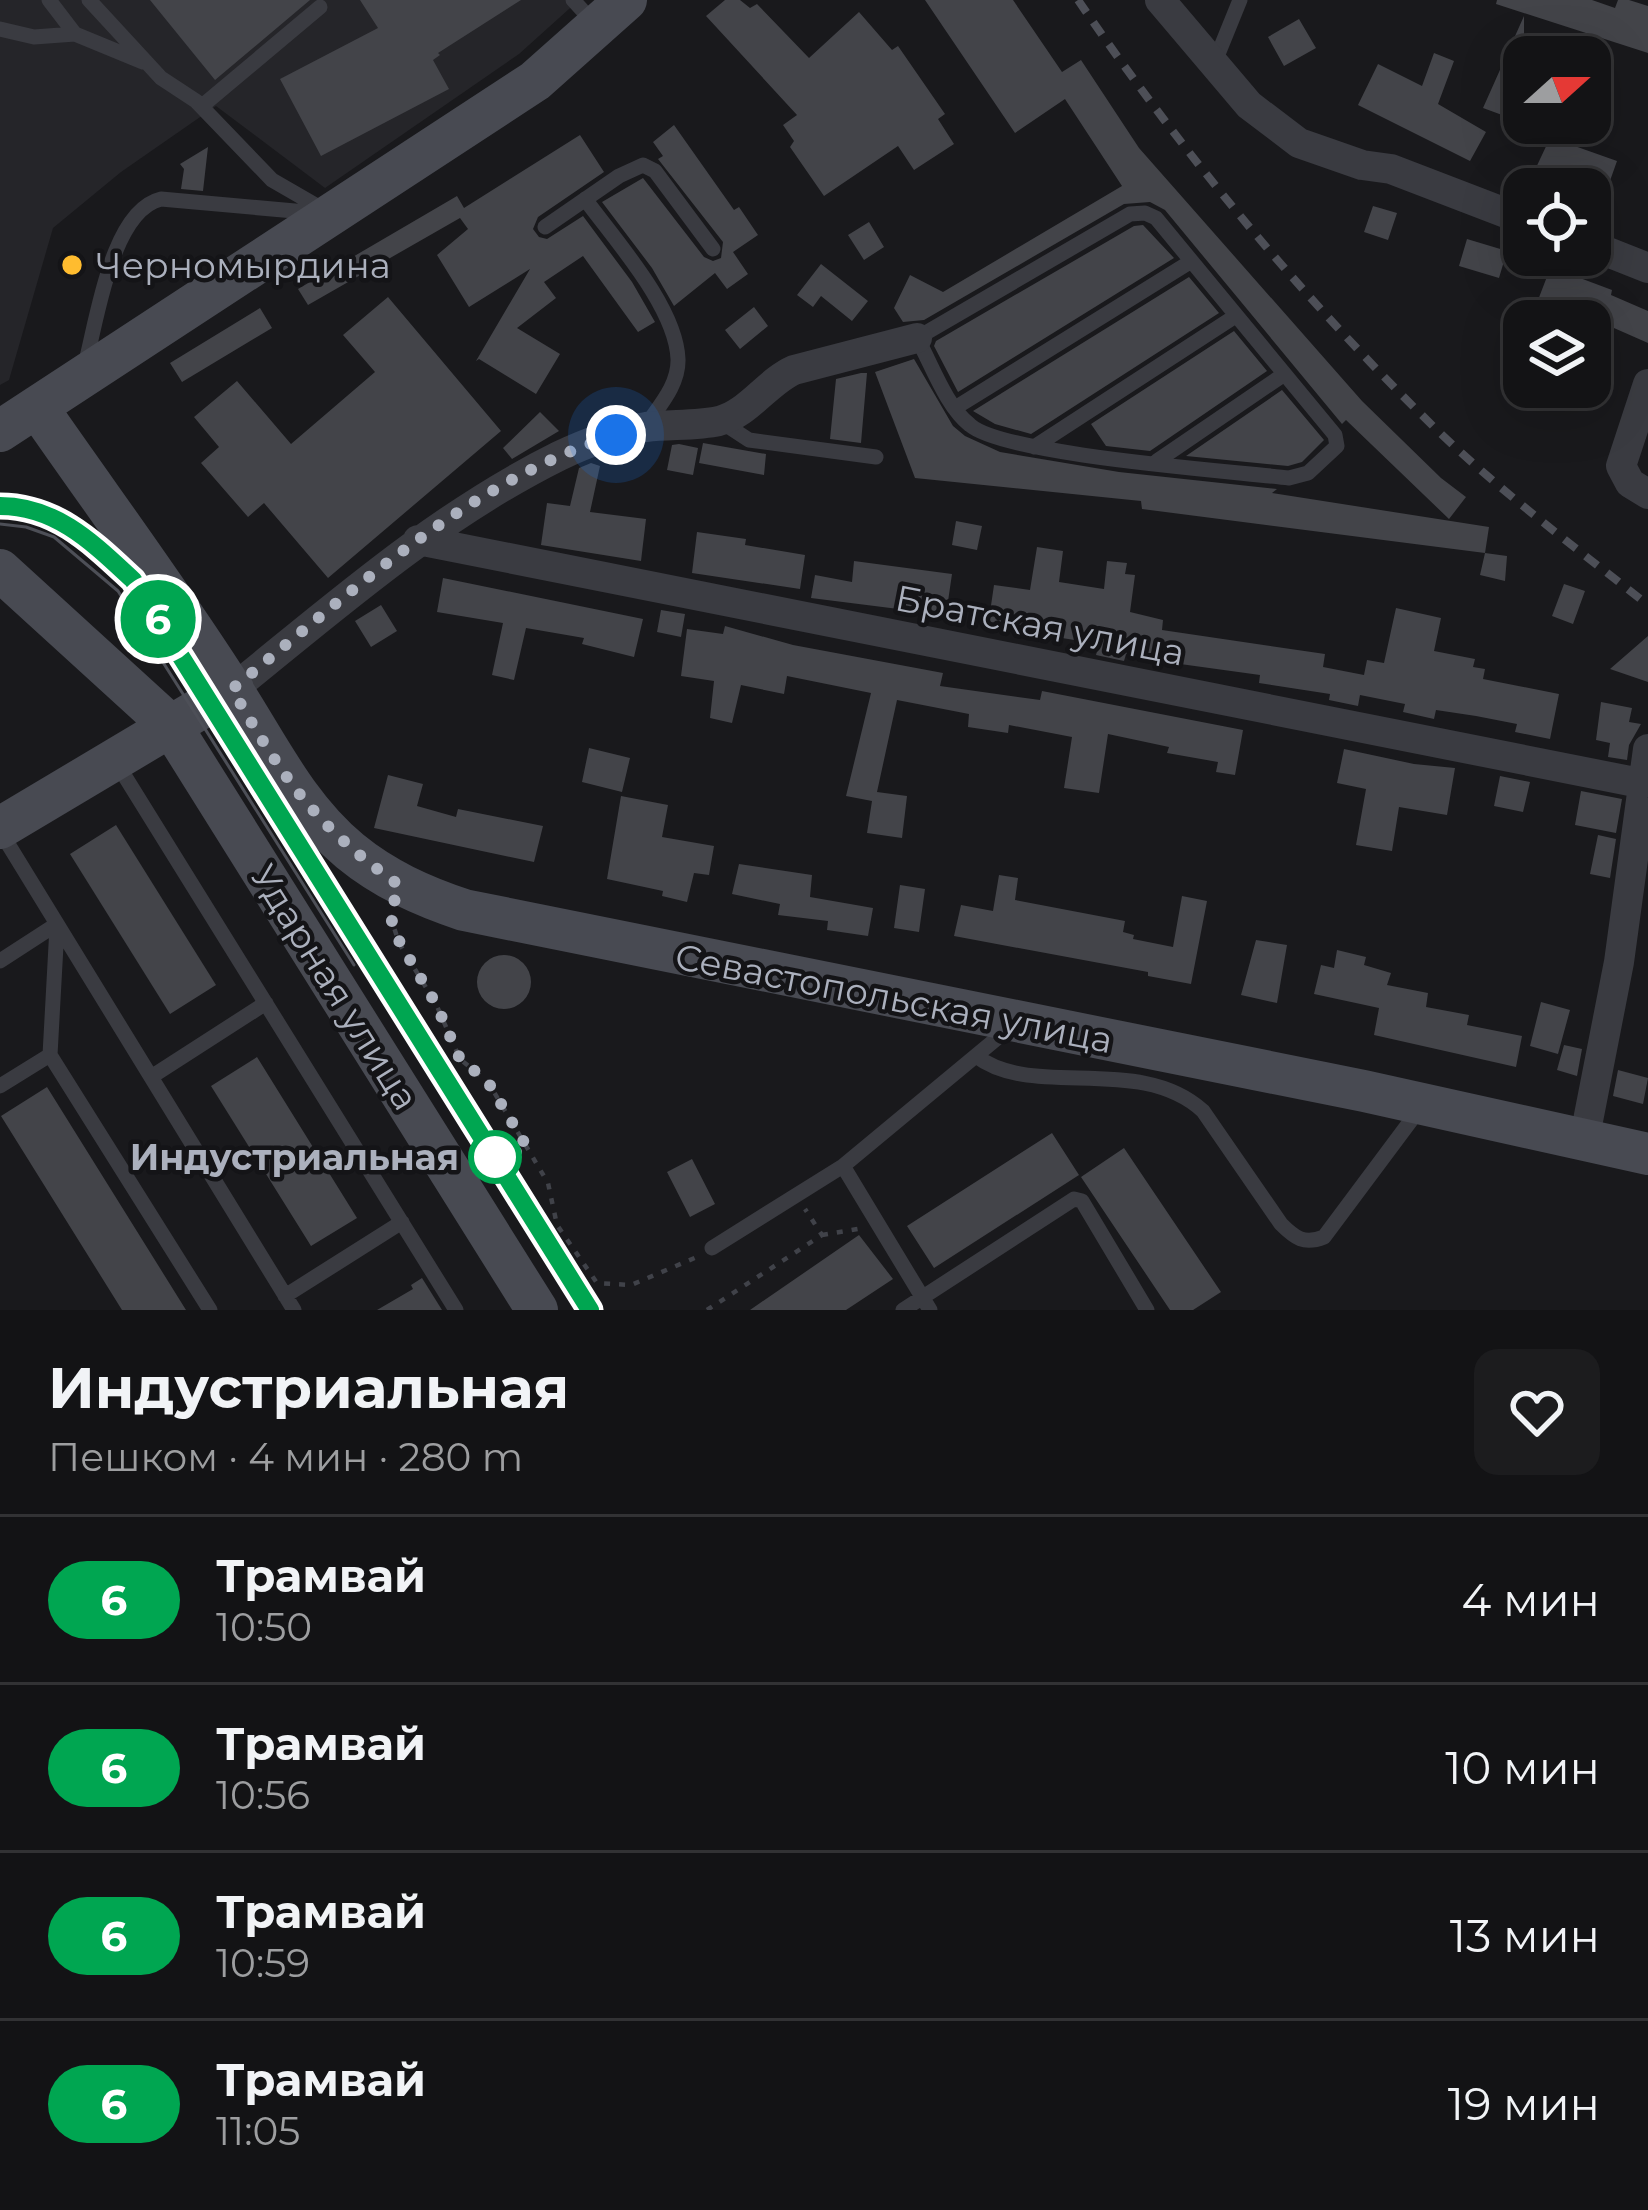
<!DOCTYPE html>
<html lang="ru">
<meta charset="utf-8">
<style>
body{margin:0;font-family:Montserrat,sans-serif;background:#1c1c1e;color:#f1f3f6;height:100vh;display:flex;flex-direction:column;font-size:45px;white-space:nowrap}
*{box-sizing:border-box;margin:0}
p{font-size:39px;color:#9d9ea0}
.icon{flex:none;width:66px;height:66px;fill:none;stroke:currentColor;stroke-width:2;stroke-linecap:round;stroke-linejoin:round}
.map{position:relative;height:1310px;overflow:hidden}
.drawer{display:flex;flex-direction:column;background:#131315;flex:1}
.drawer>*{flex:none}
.badge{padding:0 24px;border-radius:39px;font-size:42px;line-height:78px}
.needle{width:78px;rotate:69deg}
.controls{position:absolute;left:1503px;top:36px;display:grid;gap:24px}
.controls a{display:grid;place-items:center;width:108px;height:108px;border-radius:24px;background:#131315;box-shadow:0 12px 48px #0002,0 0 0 3px #323234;font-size:60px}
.you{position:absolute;width:60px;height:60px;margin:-30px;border:9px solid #fff;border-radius:50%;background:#1a73e8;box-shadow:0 0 0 18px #1a73e833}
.map>.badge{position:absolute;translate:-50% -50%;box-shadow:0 0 0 6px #fff}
.round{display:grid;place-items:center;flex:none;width:126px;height:126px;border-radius:24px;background:#1c1c1e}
.headline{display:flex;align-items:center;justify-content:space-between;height:204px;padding:0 48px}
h1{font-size:57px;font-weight:700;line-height:90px}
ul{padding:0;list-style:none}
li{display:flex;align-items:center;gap:36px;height:168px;padding:0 48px;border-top:3px solid #323234}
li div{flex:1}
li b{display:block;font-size:45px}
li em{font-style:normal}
li .badge{min-width:132px;font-weight:700;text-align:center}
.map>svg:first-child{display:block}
</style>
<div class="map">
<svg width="1648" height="1310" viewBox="0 0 1648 1310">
<rect width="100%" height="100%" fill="#19191c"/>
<path fill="#252529" d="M0 0H579L519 54 325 188 216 106 121 172 53 228 9 380 0 385Z"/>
<path fill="#434449" d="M150 0H310L215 80Z
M360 0H521L438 53 440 55 433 60 449 89 321 156 280 79 378 28Z
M725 0H740L750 8 757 4 809 58 859 12 892 50 898 46 945 114 938 119 954 144 914 170 898 146 824 196 790 147 794 141 783 125 797 115 706 16Z
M925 0H1013L1062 72 1081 60 1139 148 1362 401 1441 478 1466 497 1449 519 1346 420 1342 424 1165 210 1150 202 1124 204 924 320 903 322 894 308 910 275 943 292 1122 186 1065 99 1015 133Z
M1497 0H1592L1615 8 1618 0H1629L1648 6V53L1496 4Z
M1524 16V123L1483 108Z
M1299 19 1316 48 1284 66 1268 37Z
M1434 53 1454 61 1438 104 1486 132 1470 161 1358 105 1378 64 1422 86Z
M1557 123H1576L1569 144 1617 161 1594 226H1590V189H1526Z
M674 125 734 210 739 207 758 235 733 252 748 274 727 289 715 273 674 306 652 268 602 202 643 178 704 257 713 261 721 258 723 242 658 159 663 156 653 142Z
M580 135 604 172 538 217 533 229 539 237 547 239 583 216 632 282 655 322 638 332 583 256 544 282 556 298 517 328 560 354 536 394 479 359 476 361 530 269 469 307 437 255 468 229 460 218 308 305 298 289 457 196 464 208Z
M208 147 203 191 181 189 184 169 180 164Z
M1373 206 1397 213 1388 240 1364 232Z
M869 222 884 247 864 260 848 235Z
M1143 225 1174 258 958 392 934 346 936 341 1134 226Z
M1467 239 1507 251 1499 278 1459 266Z
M821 264 868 301 852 321 821 296 813 307 797 295Z
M1556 269 1612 290 1611 295 1648 311V343L1598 321H1530L1548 274 1553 276Z
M1189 277 1219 313 1053 420 1031 434 995 424 973 411Z
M388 297 501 431 328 578 264 503 248 517 201 463 219 447 194 417 237 381 291 444 375 372 343 335Z
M754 307 768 326 740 349 725 330Z
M260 308 272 328 182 382 170 363Z
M1234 331 1267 371 1150 451 1106 446 1091 424Z
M914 359 953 426 965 436 1000 452 1119 472 1277 489 1272 493 1489 527 1485 553 1142 509 1141 501 915 478 875 372Z
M861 373H867L861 443 830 439 836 379Z
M1282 390 1324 440 1302 462 1288 466 1186 456Z
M540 412 559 431 512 459 503 448Z
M703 443 766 454 764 475 699 463Z
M679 444 698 448 693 475 667 470 672 445Z
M591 463 600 466 590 512 646 519 641 561 541 545 547 503 570 506 579 468Z
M956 521 982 526 977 550 952 545Z
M697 532 746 539 745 545 805 555 800 589 692 573Z
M1037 547 1063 551 1059 582 1104 589 1107 561 1127 563 1125 574 1135 575 1130 612 1163 620 1162 630 1325 654 1323 667 1364 675 1367 660 1384 663 1396 608 1441 618 1434 651 1475 659 1473 667 1485 669 1483 679 1559 694 1550 739 1515 732 1517 724 1476 716 1436 710 1434 719 1403 712 1405 704 1360 695 1358 706 1329 700 1330 694 1259 683 1260 675 1173 663 1172 666 1126 654 1124 661 1096 655 1099 644 988 626 994 585 1030 590Z
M1485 553 1507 556 1505 581 1480 575Z
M854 561 952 574 946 615 811 598 815 575 852 582Z
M443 578 643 619 634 657 582 644 584 638 526 628 514 680 492 675 503 623 437 612Z
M1564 584 1585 591 1573 624 1552 616Z
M381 605 397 631 371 647 355 621Z
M661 610 685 614 681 637 657 632Z
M725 626 793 645 943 673 940 686 1040 700 1042 691 1243 730 1235 775 1216 772 1218 762 1167 753 1169 747 1108 734 1099 793 1064 788 1072 737 1009 725 1008 733 968 727 969 714 897 700 877 792 907 796 902 838 867 833 872 801 846 796 871 693 787 676 784 694 741 685 732 723 710 718 714 681 681 676 687 629 723 634Z
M1648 636V682L1610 669Z
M1601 702 1632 708 1629 722 1641 724 1629 745 1627 760 1608 757 1610 743 1596 740Z
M589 748 630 758 622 792 582 782Z
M1344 749 1414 764 1455 768 1447 815 1399 807 1392 851 1356 845 1366 789 1337 783Z
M388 775 423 784 417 806 456 817 458 809 543 826 534 862 374 828Z
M1500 776 1530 782 1523 812 1494 806Z
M1581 791 1622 799 1616 833 1575 825Z
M621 796 668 805 662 837 714 846 709 875 694 873 687 902 662 896 663 891 607 879Z
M116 825 216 985 170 1014 70 854Z
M1598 835 1616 839 1610 878 1590 874Z
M739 864 812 875 810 897 873 908 868 936 827 930 828 921 778 915 780 904 732 894Z
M999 875 1018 878 1015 900 1125 921 1123 932 1134 935 1133 939 1173 947 1182 896 1207 901 1191 984 1148 976V972L954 936 961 905 993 911Z
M900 885 925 889 919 932 894 928Z
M1256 940 1287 945 1277 1003 1241 995Z
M1337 950 1366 957 1364 965 1391 973 1387 985 1428 993 1426 1007 1469 1015 1467 1025 1522 1036 1516 1067 1374 1035 1379 1008 1314 994 1321 965 1334 968Z
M477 982a27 27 0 1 1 54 0a27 27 0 1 1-54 0Z
M1541 1002 1570 1010 1558 1054 1530 1046Z
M1564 1045 1582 1049 1577 1076 1557 1070Z
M257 1057 357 1218 311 1246 211 1086Z
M1618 1070 1648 1078 1643 1104 1613 1096Z
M47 1087 186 1310H122L1 1116Z
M1052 1133 1079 1175 934 1268 907 1226Z
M1124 1148 1221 1292 1193 1310H1170L1081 1177Z
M692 1159 715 1204 690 1217 667 1172Z
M859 1235 893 1279 846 1310H750Z
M422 1278 442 1310H377L413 1289 411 1285Z"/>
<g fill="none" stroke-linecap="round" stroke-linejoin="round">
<path stroke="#404249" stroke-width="4.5" stroke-dasharray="6 9" stroke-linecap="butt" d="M390 915 399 943 436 1004 460 1059 488 1082 548 1183 557 1225 597 1283 631 1285 697 1257
M822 1235 858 1229
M707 1310 822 1235 805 1209"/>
<path stroke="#3a3b41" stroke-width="15" d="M49 0 75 34 143 62
M89 0 161 78 196 101 272 180 324 210
M573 0 595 24
M0 29 34 37 75 34
M1214 64 1240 0
M202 106 320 7
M585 199C615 240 676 307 678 359 679 384 660 405 647 424
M1145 213 1156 218 1335 435 1337 446 1308 473 1289 478C1231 471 1004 455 970 425 946 406 932 365 917 338L1130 214Z
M545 227 619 176 643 165 655 171 713 249
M85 365C97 321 111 211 161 199L317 213
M955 408 1190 262
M720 421 749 440 876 457
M1034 447 1234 317
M1157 461 1283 375
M116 762 456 1310
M0 831 294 1310
M57 927 50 1055 210 1310
M0 961 57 924
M976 1056C1033 1100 1140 1053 1203 1111L1281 1224C1295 1238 1304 1245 1324 1237L1421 1107
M151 1077 266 1003
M0 1086 50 1055
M712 1248 843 1166
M285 1296 402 1222
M903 1310 1074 1199 1082 1201 1147 1310
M930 1310 843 1166 1013 1025"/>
<path stroke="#3a3b41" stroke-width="30" d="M1160 0 1249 105 1299 143 1362 165 1391 169 1524 220
M1590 245 1648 268
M1648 384 1621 466 1630 483 1648 494
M418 540 1640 783 1648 782
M233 689C337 605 438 516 559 456 586 443 617 432 646 427 670 424 696 426 719 421 748 414 767 382 794 370L917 338
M1584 1141 1619 962 1648 749"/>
<path stroke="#484a52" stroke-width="42" d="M37 407C102 501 170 592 231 688 268 745 296 806 350 851 384 879 422 896 464 910L1364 1091 1648 1154
M0 431 535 81 626 0
M0 570 171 726 537 1310
M0 828 233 689"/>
<path stroke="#4d4f57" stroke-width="3" d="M0 506C57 506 94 544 133 580L590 1310
M0 524 26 527 54 537 118 591 354 965"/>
<path stroke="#4d4f57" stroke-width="8" stroke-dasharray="15 12" stroke-linecap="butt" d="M1078 0C1183 154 1303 299 1436 429 1502 493 1576 548 1648 605"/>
</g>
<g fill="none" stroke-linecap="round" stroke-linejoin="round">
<defs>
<path id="line" d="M0 506C57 506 94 544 133 580L590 1310"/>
</defs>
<use href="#line" stroke="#fff" stroke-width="27"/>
<use href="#line" stroke="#00a651" stroke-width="18"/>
<path stroke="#abb0bd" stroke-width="12" stroke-dasharray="0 21.6" d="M495 1157 528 1149 488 1082 460 1059 436 1004 400 943 390 916 399 885C313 824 284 779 232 689 350 594 468 481 616 435"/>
</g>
<circle fill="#ffbc2f" stroke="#141417" stroke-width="4.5" cx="72" cy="265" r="12"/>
<circle fill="#fff" stroke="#00a651" stroke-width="6" cx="495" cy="1157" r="24"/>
<g text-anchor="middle" stroke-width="9" stroke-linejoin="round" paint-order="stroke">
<g font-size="36" fill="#abb0bd" stroke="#141417" text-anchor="start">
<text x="96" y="278">Черномырдина</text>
</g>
<g font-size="36" fill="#abb0bd" stroke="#141417">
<text transform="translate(1040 625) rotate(11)" y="13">Братская улица</text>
<text transform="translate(335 987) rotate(58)" y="13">Ударная улица</text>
<text transform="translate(894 998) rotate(11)" y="13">Севастопольская улица</text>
</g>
<g font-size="36" font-weight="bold" fill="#abb0bd" stroke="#141417" text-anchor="end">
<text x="459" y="1170">Индустриальная</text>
</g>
</g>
</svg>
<div class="controls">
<a><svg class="needle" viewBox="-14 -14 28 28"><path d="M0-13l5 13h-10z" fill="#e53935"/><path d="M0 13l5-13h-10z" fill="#9d9ea0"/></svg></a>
<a><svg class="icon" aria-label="locate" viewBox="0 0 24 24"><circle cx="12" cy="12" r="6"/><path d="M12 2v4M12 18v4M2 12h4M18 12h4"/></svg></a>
<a><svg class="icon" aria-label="layers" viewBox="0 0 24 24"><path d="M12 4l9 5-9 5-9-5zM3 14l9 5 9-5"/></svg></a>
</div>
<div class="you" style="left:616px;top:435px"></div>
<b class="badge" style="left:158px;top:619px;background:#00a651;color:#fff">6</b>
</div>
<section class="drawer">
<div class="headline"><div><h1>Индустриальная</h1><p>Пешком · 4 мин · 280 m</p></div><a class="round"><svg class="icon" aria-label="heart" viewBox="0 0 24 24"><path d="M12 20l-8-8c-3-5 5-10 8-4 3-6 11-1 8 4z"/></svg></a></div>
<ul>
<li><span class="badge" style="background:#00a651;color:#fff">6</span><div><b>Трамвай</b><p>10:50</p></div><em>4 мин</em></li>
<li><span class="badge" style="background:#00a651;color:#fff">6</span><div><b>Трамвай</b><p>10:56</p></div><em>10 мин</em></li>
<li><span class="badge" style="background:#00a651;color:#fff">6</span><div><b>Трамвай</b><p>10:59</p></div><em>13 мин</em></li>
<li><span class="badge" style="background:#00a651;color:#fff">6</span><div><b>Трамвай</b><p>11:05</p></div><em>19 мин</em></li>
</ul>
</section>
